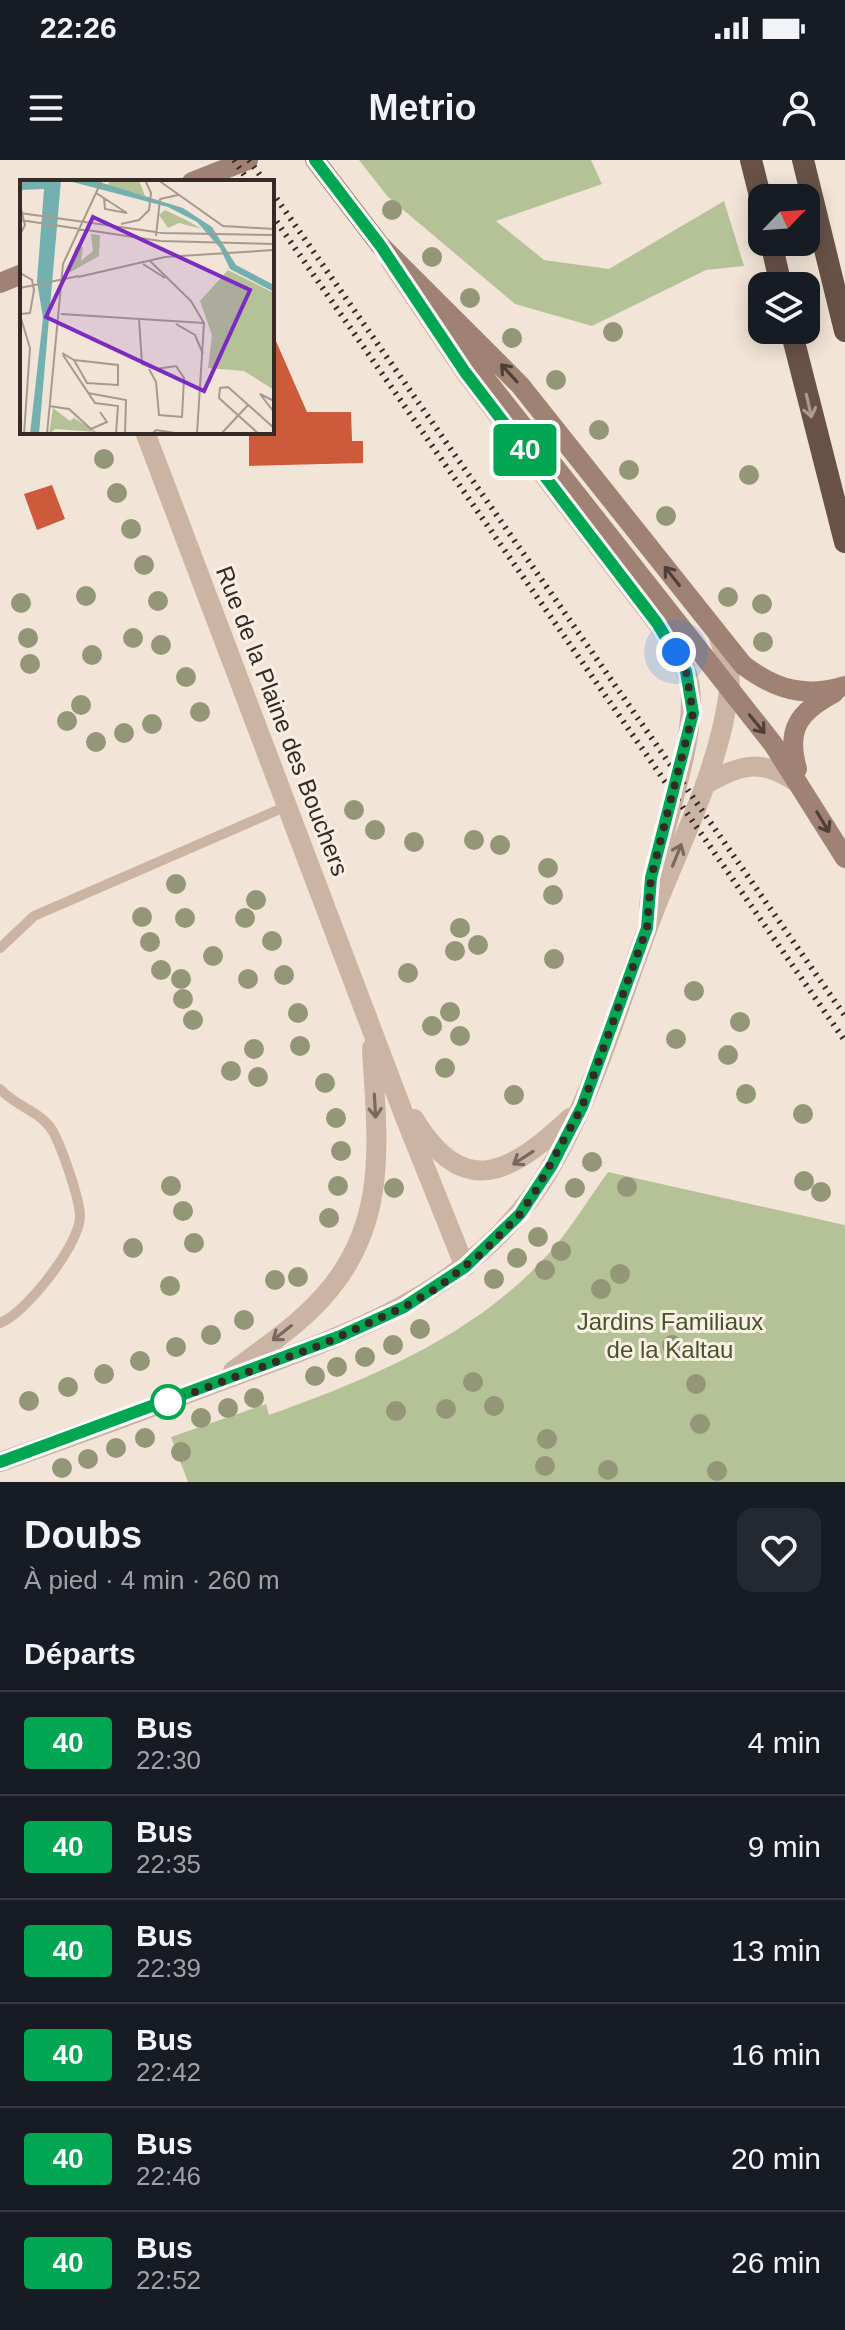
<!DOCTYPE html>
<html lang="fr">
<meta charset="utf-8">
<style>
body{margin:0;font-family:Arial,sans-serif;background:#242831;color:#f1f3f6;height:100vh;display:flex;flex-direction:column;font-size:30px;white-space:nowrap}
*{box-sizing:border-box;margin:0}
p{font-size:26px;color:#9ea1a6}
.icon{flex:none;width:44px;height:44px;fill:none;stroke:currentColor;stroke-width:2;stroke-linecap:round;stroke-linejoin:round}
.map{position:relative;height:1322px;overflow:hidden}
.details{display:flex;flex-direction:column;background:#171b24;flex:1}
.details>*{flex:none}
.badge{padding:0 16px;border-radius:6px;font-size:28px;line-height:52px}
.needle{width:52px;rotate:65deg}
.controls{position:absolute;left:748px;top:24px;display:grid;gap:16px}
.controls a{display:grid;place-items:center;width:72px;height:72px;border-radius:16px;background:#171b24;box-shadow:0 4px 20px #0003;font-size:40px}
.you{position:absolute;width:40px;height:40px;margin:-20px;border:6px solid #fff;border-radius:50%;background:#1a73e8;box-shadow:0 0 0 12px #1a73e833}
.map>.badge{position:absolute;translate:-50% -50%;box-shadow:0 0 0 4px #fff}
h2{padding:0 24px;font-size:30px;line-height:72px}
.round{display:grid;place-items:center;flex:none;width:84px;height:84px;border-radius:16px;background:#242831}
.headline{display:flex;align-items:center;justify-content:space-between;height:136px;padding:0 24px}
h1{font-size:38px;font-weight:700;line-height:60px}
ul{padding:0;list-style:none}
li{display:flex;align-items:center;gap:24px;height:104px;padding:0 24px;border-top:2px solid #363941}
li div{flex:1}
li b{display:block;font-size:30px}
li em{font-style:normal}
li .badge{min-width:88px;font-weight:700;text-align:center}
.status{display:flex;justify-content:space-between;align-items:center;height:56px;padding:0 40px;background:#171b24;direction:ltr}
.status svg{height:22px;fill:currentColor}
header{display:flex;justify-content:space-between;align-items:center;height:104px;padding:0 24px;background:#171b24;font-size:36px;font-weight:700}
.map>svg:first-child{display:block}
</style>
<div class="status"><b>22:26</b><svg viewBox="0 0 49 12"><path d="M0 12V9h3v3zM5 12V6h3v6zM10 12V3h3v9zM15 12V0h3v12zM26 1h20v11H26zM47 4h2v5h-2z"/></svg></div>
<header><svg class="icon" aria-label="menu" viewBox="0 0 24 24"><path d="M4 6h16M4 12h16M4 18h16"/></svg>Metrio<svg class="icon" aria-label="person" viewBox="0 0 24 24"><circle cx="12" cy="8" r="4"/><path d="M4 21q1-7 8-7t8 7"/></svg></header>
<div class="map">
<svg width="845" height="1322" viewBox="0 0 845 1322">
<rect width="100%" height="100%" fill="#f2e5d7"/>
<path fill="#b5c297" d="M359 0H591L602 24 496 61 544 100 609 109 724 41 744 106 706 110 592 166 515 144 388 37Z
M608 1012 845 1065V1322H188L171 1277 266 1244 269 1255C372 1218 477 1175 551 1091 572 1067 589 1038 608 1012Z"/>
<path fill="#cd5a3a" d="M272 172 307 252H351L352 281H363V303L249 306V272H272Z
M52 325 65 359 37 370 24 334Z"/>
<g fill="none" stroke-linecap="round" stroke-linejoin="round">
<path stroke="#cbb4a3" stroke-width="10" d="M0 788 34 756 287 646
M0 929C15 946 40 951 52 970 61 985 81 1042 80 1058 78 1086 26 1153 0 1163"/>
<path stroke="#cbb4a3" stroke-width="20" d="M391 102 465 212 657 463C667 478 680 494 686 511 707 566 654 683 649 748
M145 272 406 960 465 1107
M706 624C743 603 762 599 798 623
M414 959C465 1042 512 1012 570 958
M233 1211C264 1188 297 1166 323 1137 390 1063 377 980 372 888
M0 1302C74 1276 148 1249 221 1221 349 1174 481 1131 552 1005 600 921 624 825 660 736 687 670 720 602 729 531 732 512 725 495 719 478"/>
<path stroke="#9f8274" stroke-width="20" d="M315 0 380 85 520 225 743 505C776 530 805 538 845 526
M192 22 248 0
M0 123 22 114
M425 142 773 584 845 698
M797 609C786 570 798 552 834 533"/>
<path stroke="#685248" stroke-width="22" d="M751 0 762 44
M803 0 845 171
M771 82 781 126
M791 170 845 382"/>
<path stroke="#352a25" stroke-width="6" stroke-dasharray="2 6" stroke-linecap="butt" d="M234 0 249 22
M249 0 265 22
M272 32 845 856
M272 55 845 881"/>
</g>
<g fill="#939677">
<circle cx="392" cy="50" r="10"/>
<circle cx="432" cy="97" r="10"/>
<circle cx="470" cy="138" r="10"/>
<circle cx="613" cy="172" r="10"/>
<circle cx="512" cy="178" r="10"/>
<circle cx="556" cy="220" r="10"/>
<circle cx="599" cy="270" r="10"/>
<circle cx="104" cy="299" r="10"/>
<circle cx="629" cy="310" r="10"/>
<circle cx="749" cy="315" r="10"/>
<circle cx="117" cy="333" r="10"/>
<circle cx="666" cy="356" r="10"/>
<circle cx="131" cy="369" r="10"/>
<circle cx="144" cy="405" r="10"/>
<circle cx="86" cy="436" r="10"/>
<circle cx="728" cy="437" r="10"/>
<circle cx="158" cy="441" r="10"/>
<circle cx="21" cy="443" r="10"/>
<circle cx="762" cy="444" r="10"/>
<circle cx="28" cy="478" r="10"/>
<circle cx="133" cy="478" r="10"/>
<circle cx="763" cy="482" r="10"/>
<circle cx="161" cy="485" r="10"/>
<circle cx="92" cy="495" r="10"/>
<circle cx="30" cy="504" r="10"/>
<circle cx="186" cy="517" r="10"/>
<circle cx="81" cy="545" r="10"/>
<circle cx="200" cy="552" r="10"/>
<circle cx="67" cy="561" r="10"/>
<circle cx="152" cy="564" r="10"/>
<circle cx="124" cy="573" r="10"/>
<circle cx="96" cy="582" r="10"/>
<circle cx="354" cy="650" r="10"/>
<circle cx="375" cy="670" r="10"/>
<circle cx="474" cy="680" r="10"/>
<circle cx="414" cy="682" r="10"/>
<circle cx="500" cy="685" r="10"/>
<circle cx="548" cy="708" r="10"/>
<circle cx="176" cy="724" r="10"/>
<circle cx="553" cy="735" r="10"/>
<circle cx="256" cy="740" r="10"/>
<circle cx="142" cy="757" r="10"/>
<circle cx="185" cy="758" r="10"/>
<circle cx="245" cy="758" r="10"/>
<circle cx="460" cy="768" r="10"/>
<circle cx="272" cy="781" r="10"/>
<circle cx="150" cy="782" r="10"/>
<circle cx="478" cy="785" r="10"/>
<circle cx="455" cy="791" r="10"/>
<circle cx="213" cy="796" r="10"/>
<circle cx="554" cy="799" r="10"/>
<circle cx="161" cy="810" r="10"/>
<circle cx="408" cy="813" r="10"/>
<circle cx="284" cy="815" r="10"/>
<circle cx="181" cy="819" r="10"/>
<circle cx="248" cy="819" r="10"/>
<circle cx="694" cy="831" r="10"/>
<circle cx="183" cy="839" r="10"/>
<circle cx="450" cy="852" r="10"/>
<circle cx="298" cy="853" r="10"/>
<circle cx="193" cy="860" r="10"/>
<circle cx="740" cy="862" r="10"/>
<circle cx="432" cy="866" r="10"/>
<circle cx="460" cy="876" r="10"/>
<circle cx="676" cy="879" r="10"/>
<circle cx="300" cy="886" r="10"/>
<circle cx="254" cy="889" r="10"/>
<circle cx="728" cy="895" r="10"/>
<circle cx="445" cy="908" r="10"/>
<circle cx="231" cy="911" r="10"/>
<circle cx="258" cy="917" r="10"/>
<circle cx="325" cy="923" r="10"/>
<circle cx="746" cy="934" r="10"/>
<circle cx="514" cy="935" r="10"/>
<circle cx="803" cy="954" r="10"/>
<circle cx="336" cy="958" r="10"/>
<circle cx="341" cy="991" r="10"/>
<circle cx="592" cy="1002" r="10"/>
<circle cx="804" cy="1021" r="10"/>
<circle cx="171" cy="1026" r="10"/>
<circle cx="338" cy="1026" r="10"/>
<circle cx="627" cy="1027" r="10"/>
<circle cx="394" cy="1028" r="10"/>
<circle cx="575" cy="1028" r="10"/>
<circle cx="821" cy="1032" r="10"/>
<circle cx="183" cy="1051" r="10"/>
<circle cx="329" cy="1058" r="10"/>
<circle cx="538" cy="1077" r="10"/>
<circle cx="194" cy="1083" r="10"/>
<circle cx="133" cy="1088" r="10"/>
<circle cx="561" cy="1091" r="10"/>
<circle cx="517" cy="1098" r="10"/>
<circle cx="545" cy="1110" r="10"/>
<circle cx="620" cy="1114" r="10"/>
<circle cx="298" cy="1117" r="10"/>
<circle cx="494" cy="1119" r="10"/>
<circle cx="275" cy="1120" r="10"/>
<circle cx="170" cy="1126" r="10"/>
<circle cx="601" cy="1129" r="10"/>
<circle cx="244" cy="1160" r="10"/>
<circle cx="420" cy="1169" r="10"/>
<circle cx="211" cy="1175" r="10"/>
<circle cx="393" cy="1185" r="10"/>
<circle cx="672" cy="1185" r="10"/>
<circle cx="176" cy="1187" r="10"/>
<circle cx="365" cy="1197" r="10"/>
<circle cx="140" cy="1201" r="10"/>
<circle cx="337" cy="1207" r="10"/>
<circle cx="104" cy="1214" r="10"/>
<circle cx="315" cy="1216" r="10"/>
<circle cx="473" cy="1222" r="10"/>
<circle cx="696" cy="1224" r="10"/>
<circle cx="68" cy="1227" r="10"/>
<circle cx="254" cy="1238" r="10"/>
<circle cx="29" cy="1241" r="10"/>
<circle cx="494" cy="1246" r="10"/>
<circle cx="228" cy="1248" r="10"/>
<circle cx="446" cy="1249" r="10"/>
<circle cx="396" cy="1251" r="10"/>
<circle cx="201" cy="1258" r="10"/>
<circle cx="700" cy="1264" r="10"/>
<circle cx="145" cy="1278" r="10"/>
<circle cx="547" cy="1279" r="10"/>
<circle cx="116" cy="1288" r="10"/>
<circle cx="181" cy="1292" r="10"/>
<circle cx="88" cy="1299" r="10"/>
<circle cx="545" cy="1306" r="10"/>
<circle cx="62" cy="1308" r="10"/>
<circle cx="608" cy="1310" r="10"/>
<circle cx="717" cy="1311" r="10"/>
</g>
<defs><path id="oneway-shaft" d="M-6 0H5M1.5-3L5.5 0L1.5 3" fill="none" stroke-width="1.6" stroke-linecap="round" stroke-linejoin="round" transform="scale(2)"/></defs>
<g stroke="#504039">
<use href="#oneway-shaft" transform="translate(509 213) rotate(-132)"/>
<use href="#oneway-shaft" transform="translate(672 416) rotate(-128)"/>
<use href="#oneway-shaft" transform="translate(757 564) rotate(51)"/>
<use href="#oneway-shaft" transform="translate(823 662) rotate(59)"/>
</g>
<use stroke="#aa998e" href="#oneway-shaft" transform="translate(809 246) rotate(77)"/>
<g stroke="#78685e">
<use href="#oneway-shaft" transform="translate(677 695) rotate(-68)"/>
<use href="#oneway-shaft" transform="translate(375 946) rotate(87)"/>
<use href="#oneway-shaft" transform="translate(523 998) rotate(147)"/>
<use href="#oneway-shaft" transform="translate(282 1173) rotate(142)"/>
</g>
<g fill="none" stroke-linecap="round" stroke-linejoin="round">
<defs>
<path id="line" d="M0 1302 338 1177 404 1147 465 1107 520 1054 552 1005 582 947 647 768 651 718 693 553 686 511 657 463 465 212 380 85 315 0"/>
</defs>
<use href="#line" stroke="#fff" stroke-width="18"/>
<use href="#line" stroke="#00a651" stroke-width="12"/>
<path stroke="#352a25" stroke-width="8" stroke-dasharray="0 14.4" d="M168 1242 323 1184 404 1147 437 1128 482 1093 520 1054 535 1032 582 947 647 768 651 718 693 553 686 511 676 492"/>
</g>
<circle fill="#fff" stroke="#00a651" stroke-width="4" cx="168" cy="1242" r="16"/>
<g text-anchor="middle" stroke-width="6" stroke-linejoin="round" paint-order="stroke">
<g font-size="24" fill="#352a25" stroke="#faefe4">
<text transform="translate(282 561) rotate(69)" y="8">Rue de la Plaine des Bouchers</text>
</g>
<g font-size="24" fill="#465528" stroke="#faefe4">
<text x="670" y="1170">Jardins Familiaux<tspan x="670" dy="28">de la Kaltau</tspan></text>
</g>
</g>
<g transform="translate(20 20)">
<rect width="254" height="254" fill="#f2e5d7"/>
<path d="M89 0H119L125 16 88 8ZM145 30 166 40 182 49 159 43 148 48 139 35ZM71 54 80 55 79 76 45 95 56 67H63L61 81 73 71ZM208 90 254 113V210L224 191 188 188 192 155 180 121ZM33 228 50 241 54 238 77 252 35 249 29 254Z" fill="#b5c297"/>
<path d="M0 0H41L19 254H10L23 138 17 101 24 9 0 10ZM45 0H73L163 28 192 47 216 85 254 105V112L210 89 200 68 177 42 148 27Z" fill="#75b0b1"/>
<path fill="none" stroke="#a69a90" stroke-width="2" d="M138 0 203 46 254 49M76 13 84 18 85 29 107 33 76 13M0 25 5 45 0 55M0 33 143 53 254 55M0 40 140 61 254 64M101 44 119 40 129 30 131 13 125 0M136 56 140 19 158 15M129 80 171 121 184 143 177 254M123 84 145 98M0 93 12 100 14 110 10 133 0 134M58 97 145 77 254 70M0 108 59 96M41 134 184 143M0 135 10 168 4 254M119 139 122 184 136 189 156 186 164 198 162 237 139 235 136 202 129 189M156 144 175 155 183 174M42 173 54 180 98 185V205L67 203 54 180M43 175 75 223 98 226 96 254M68 213 106 220 105 254M254 221 240 214 254 232M29 226 49 229 71 249 87 242 80 232M27 254 43 84 82 0M132 254 136 250 162 254M201 254 228 225M239 254 199 218 200 208 208 207 254 248"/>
<path fill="#7b2cbf" fill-opacity="0.15" stroke="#7b2cbf" stroke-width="4" d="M73 37 230 110 184 211 26 137Z"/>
<rect width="254" height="254" fill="none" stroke="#352a25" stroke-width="4"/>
</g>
</svg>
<div class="controls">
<a><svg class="needle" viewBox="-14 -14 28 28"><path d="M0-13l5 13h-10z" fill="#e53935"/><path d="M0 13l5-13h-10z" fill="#9ea1a6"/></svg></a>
<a><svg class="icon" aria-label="layers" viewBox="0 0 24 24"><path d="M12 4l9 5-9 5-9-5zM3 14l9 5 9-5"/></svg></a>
</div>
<div class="you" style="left:676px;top:492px"></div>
<b class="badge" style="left:525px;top:290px;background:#00a651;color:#fff">40</b>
</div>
<section class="details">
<div class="headline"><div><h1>Doubs</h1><p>À pied · 4 min · 260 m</p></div><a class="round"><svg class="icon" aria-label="heart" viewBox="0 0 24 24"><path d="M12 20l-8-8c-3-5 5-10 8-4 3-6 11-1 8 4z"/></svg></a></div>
<h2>Départs</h2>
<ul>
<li><span class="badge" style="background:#00a651;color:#fff">40</span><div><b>Bus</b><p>22:30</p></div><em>4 min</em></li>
<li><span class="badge" style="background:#00a651;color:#fff">40</span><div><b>Bus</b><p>22:35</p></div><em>9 min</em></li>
<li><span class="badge" style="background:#00a651;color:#fff">40</span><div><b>Bus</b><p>22:39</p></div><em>13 min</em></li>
<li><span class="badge" style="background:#00a651;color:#fff">40</span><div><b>Bus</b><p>22:42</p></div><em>16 min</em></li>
<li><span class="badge" style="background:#00a651;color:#fff">40</span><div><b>Bus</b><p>22:46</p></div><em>20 min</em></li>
<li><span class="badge" style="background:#00a651;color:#fff">40</span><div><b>Bus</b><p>22:52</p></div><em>26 min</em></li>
</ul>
</section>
